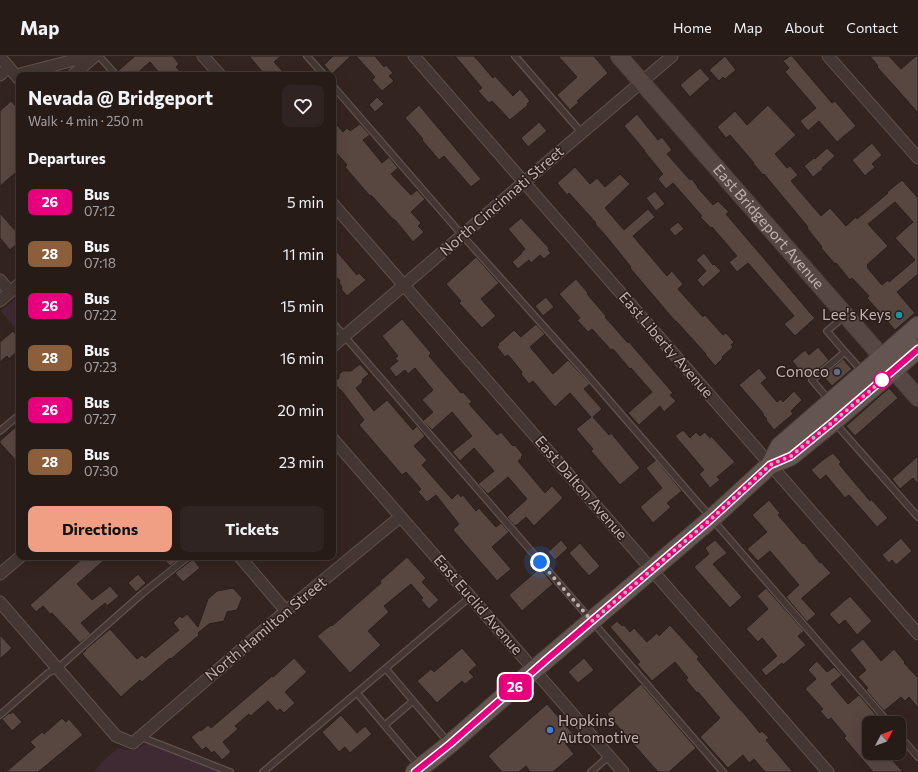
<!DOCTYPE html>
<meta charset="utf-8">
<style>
body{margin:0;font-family:Commissioner,sans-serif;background:#2f2421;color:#f1f3f6;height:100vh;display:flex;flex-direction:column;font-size:15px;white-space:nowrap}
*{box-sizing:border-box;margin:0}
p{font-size:13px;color:#a4a1a2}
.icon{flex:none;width:22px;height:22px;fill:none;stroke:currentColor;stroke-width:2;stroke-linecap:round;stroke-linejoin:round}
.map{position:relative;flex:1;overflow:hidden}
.sheet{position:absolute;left:16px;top:16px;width:320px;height:488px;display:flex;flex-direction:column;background:#271b18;border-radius:8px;box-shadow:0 4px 16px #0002,0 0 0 1px #433937}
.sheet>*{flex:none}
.badge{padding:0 8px;border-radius:6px;font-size:14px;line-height:26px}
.needle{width:26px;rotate:49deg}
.fabs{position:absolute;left:862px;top:660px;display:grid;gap:8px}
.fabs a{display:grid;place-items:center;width:44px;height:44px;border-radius:8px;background:#271b18;box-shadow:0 4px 16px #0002,0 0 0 1px #433937;font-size:20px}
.you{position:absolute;width:20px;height:20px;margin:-10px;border:3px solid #fff;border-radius:50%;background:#1a73e8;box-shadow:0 0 0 6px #1a73e833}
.map>.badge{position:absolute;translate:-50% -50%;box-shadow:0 0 0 2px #fff}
h2{padding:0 12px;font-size:15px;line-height:36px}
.round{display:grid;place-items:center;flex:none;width:42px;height:42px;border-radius:8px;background:#2f2421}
.headline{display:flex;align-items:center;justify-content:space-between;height:68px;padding:0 12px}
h1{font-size:19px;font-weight:700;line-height:30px}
.action{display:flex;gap:8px;margin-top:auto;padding:8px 12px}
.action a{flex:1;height:46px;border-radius:8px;background:#f09e84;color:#111;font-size:16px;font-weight:700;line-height:46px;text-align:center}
.action a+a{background:#2f2421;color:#f1f3f6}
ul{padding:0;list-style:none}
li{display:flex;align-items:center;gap:12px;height:52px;padding:0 12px}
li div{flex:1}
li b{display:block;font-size:15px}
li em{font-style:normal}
li .badge{min-width:44px;font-weight:700;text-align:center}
header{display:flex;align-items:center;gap:24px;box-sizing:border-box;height:56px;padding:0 20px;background:#271b18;border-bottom:1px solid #433937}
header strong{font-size:19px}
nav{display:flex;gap:22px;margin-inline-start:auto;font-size:14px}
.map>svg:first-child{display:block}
</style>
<header>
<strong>Map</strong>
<nav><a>Home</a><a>Map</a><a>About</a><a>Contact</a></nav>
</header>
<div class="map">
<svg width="918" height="716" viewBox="0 0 918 716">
<rect width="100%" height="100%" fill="#342420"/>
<path fill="#3f2a34" d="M19 240V276L1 255Z
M149 686 223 716H94L102 706 118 692C131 696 138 694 149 686Z"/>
<path fill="#584641" stroke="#2b1e1b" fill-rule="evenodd" d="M135 0H173L179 8 176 11 183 19H161L150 6 135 19H120L118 15Z
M249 0H281L274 6 286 19H265Z
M333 0H351L332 18 324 9Z
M356 0H375L384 11 386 9 393 17 389 20 394 25 382 35 372 24 375 21Z
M455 0H474L493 22 495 20 513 40 520 33 530 45 527 48 528 49 510 64 492 45 489 47 478 35 482 32Z
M558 0H594L608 17 577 45 579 46 570 54 557 39 577 21Z
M725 0 736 14 725 23 723 21 719 25 709 14Z
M790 0H792L832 47 835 45 856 70 837 86 819 65 808 75 800 65 816 52 785 16 789 12 783 5Z
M870 0H889L901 13 916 0H918V57L897 33 877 11 878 10Z
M700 12 710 23 690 41 680 29Z
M377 41 384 48 375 56 369 49Z
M11 45 19 54V114L0 130V55Z
M419 49 481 123 471 131 444 100 439 104 422 84 423 83 405 62Z
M768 49 796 79 775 98 787 112 790 110 798 119 791 125 821 160 830 152 846 170 856 161 857 163 888 137 887 136 902 124 918 142V218L897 236 915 257 895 274 867 242 869 240 852 222 850 224 836 207 835 208 821 192 822 191 807 172 808 171 764 118 763 119 753 107H754L730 79 726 82 717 71 735 55 747 69ZM895 146 913 166 895 182 915 204 889 226 888 224 882 229 870 215 867 211 868 210 867 209 888 190 868 168Z
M637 58 658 84 662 81 672 94 667 98 690 124 692 123 698 131H697L713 149 718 145 729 156 726 158 812 259 815 262 795 280 784 268 794 260 748 207 737 216 729 206 737 200 712 171 711 172 700 161 702 160 673 127 666 133 658 123 663 118 644 95H645L624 70Z
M333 64 343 76 347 72 350 75 360 68 370 79 363 84 382 107 389 101 398 112 391 118 411 139 417 134 425 143 411 156 421 167 418 170 424 176 413 186 396 165 392 162 371 139 370 140 363 132 345 111 347 109 333 93Z
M539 66 547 75 528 91 521 82Z
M872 87 882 99 872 108 875 111 865 120 852 104Z
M827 92 835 100 822 112 823 113 813 121 804 110 814 102 815 103Z
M575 111 590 128 597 122 605 131 620 118 630 128 605 152 624 174 648 153 655 161 633 180 667 220 672 215 683 228 678 233 703 261 705 259 723 279 726 277 734 286 731 289 733 291 722 301 723 302 715 310 705 298H706L676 265H675L630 212 631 211 606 180 595 168 596 167 569 137 567 139 557 127Z
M655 135 665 148 656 155 646 142Z
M0 157 19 179V186L10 194 0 182Z
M521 162 549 192 548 194 551 197 544 203 540 199 531 207 529 204 518 213 512 206 521 198V197L525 193 508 173Z
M678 166 684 173 675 180 669 173Z
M333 191 357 219 359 217 366 224 347 240 341 233 342 231 339 227 340 225 333 217Z
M704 197 713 209 714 208 721 215 703 231 697 224 706 215 696 204Z
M476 201 499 227 481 243 496 260 482 272 459 247 461 245 446 228Z
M576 223 588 237 587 238 606 260 605 261 628 287 629 286 673 337 670 339 676 345 664 356 660 350 639 369 628 357 652 336 631 312 630 313 613 293 611 294 592 273 588 276 577 264 580 262 559 238Z
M546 241 554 251 543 260 535 250Z
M402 263 431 297 429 300 461 337 463 336 472 346 469 348 488 369 497 379 501 376 513 390 515 389 523 399 521 401 522 402 518 405 545 437 552 430 563 442 534 470 526 461 517 469H516L515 470 507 461 527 443 508 421 488 438 478 428 494 415 474 392 460 405 452 396 472 380 452 356 432 374 423 365 433 356 422 344 433 334 415 312 408 318 405 314 396 321 389 312 398 305 395 302 398 300 382 280Z
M536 268 545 278 530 291 553 318 568 304 590 328 584 333 602 353 593 361 609 379 611 377 640 412 620 429 591 395 593 393 576 373 591 361 570 337 555 351 533 325 529 328 521 318 522 316 509 300 507 299 505 301 497 291 499 289 498 288 514 274 521 281Z
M13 275 19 282V294L9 303 7 300 0 306V286Z
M818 291 829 304 809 321 808 324 792 305 805 294 809 299Z
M843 303 852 313 832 330 823 320Z
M360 308 369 318 362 324 363 326 356 332 374 355 387 344 413 374 417 370 425 380 414 390 427 404 422 409 452 443 458 437 461 441 463 439 476 455 479 452 496 471 501 467 509 476 492 491 511 513 497 525 453 474 459 468 436 439 427 446 418 436 421 433 406 416 402 419 359 369 364 364 341 334V335L333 326 339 322V318L343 315H351Z
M759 312 767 322 761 327 777 346 781 343 783 346 794 335 802 344 791 355 793 358 774 374 766 364 767 363 762 358H764L739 329Z
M889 332 898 342 855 380 846 370Z
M19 368V408L0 387V385Z
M683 374 690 382 696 376 700 380 705 376 710 382 711 380 735 406 717 421 720 424 710 432 699 418 704 414 675 380Z
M833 397 841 406 839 408 870 445 871 443 888 462 877 471 849 439 845 442 826 419 820 424 811 414 824 403Z
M918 400V428L913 422 900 433 892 423Z
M656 404 682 435 667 447 671 451 653 467 640 451 662 432 646 412Z
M769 444 780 457 778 459 803 488 804 487 820 507 821 506 831 517 802 542V543L816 558 807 566 786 541 799 529 770 495 758 505 747 493 767 476 752 459Z
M901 482 912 495 896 509 892 504 889 507 882 499Z
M561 484 568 492 555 504 548 496Z
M715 484 727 497 713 508 742 541 730 552 694 511 709 498 705 492Z
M580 487 600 510 589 520 569 497Z
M84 501H108L77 528 92 544 110 530 119 540 107 550 105 547 81 567 91 578 80 587 52 557 50 558 43 550 36 556 30 549Z
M162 501H173L177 505 170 510Z
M407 501 426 522 422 526 439 544 429 553 421 544 423 542 411 528 384 550 389 556 368 575 381 589 350 617 317 580 331 569 332 570 381 527 380 525Z
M193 503 200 512 183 526 175 517Z
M540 512 553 528 522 555 509 539Z
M138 518 146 527 136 536 128 527Z
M233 532 242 542 237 554 227 556 224 565 209 568 198 577 199 579 171 603 170 602 142 626 140 624 121 641 82 598 86 594H85L110 573 137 603 142 599 145 602 179 574 173 567 180 560 182 562 187 558 198 571 208 543 217 535Z
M766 532 804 575 798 580 806 589 783 609 782 607 766 620 761 614 777 600 762 582 758 586 746 573 768 553 757 540Z
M850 540 872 565 857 579 845 564 839 569 829 558Z
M617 565 622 570 624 569 630 576 634 572 647 586 657 577 659 580 670 569 699 601 697 603 740 654H741L760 677 762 675 769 682 766 684 793 716H765L754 703 749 707 743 699 728 712 700 681 720 662 698 636 697 637 686 624 688 622 675 606 652 625 637 608 640 606 610 571Z
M0 579 12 592 0 603Z
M863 583 881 605 894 593 905 606 904 607 918 622V652L909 641 905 645 901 641 884 655 866 634 868 632 858 621 866 614 850 594Z
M462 592 477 609 469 616 474 621 465 628 462 625 437 647 417 625 431 613 434 616Z
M294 602 307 616 285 636 295 647 284 657 280 653 277 655 268 645 251 660 249 658 235 670 238 673 223 686 231 696 222 704 214 695 212 697 206 691 202 694 191 681 200 674 201 675 208 669 211 672 272 620 273 621Z
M584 602 594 614 578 627 568 616Z
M817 605 827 616 834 611 842 619 831 628 848 648 859 639 883 667H869V697H886L903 716H873L844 682 846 680 831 662 828 664 820 655 823 653 805 633 816 623 808 614Z
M641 628 696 692 669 716H658L607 658Z
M547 648 575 680 566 688 574 698 553 716H530L526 710 519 716H502L488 700Z
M13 656 22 666 12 675 2 663 9 657 10 658Z
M341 659 357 677 365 670 372 678 350 697 345 691 339 696 322 676Z
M62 662 66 666 69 663 83 679 38 716H6L35 691 30 686 42 676 44 678Z"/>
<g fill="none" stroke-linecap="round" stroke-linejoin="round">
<defs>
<path id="lane" d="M99 0 116 19
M307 0 324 19
M515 0 582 77
M333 30 462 179 582 313 889 667
M333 267 723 716
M845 296 862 315
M829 344 812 324 845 296 827 275 845 260
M835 367 918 461
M0 375 19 359
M386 613 448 686
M357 637 419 710
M0 659 48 617 58 612 143 537 188 501
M385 669 413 645
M899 679 918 701
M141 681 230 716
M263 716 470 541
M591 716 609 700"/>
<path id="street" d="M203 0 220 19
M414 0 918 578
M828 0 918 102
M0 1 19 23
M0 19 9 11
M16 19 90 0
M73 19 95 0
M333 148 828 716
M0 224 10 236
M0 245 19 228
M333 290 524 126 672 0
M333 383 623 716
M240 501 286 555
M0 518 20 501
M0 546 116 680 133 687 286 555 400 461"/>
<g id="secondary">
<path id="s1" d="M619 0 918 342"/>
</g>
<path id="primary" d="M770 409 780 390 918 270
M415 716 450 688 535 613 711 463 770 409 791 400 834 365 918 293"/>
</defs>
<use href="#lane" stroke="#60524e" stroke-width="8"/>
<use href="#street" stroke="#60524e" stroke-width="13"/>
<use href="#secondary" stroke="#4e403d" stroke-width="18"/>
<use href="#primary" stroke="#4e403d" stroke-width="20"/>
<use href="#lane" stroke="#443733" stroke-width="5.5"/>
<use href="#street" stroke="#443733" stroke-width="11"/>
<use href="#secondary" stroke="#574742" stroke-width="16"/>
<use href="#primary" stroke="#655551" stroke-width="18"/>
</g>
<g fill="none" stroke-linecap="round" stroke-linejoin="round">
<defs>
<path id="line" d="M415 716 450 688 546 604 711 463 770 409 791 400 834 365 918 293"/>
</defs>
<use href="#line" stroke="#fff" stroke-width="9"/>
<use href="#line" stroke="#e6007e" stroke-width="6"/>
<path stroke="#c2b2ad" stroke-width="4" stroke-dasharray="0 7.2" d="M540 506 592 565 711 463 770 409 791 400 834 365 885 322 882 324"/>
</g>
<circle fill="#0f9aa8" stroke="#291c19" stroke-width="1.5" cx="899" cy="259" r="4"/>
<circle fill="#5c6f8a" stroke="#291c19" stroke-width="1.5" cx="837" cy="316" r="4"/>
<circle fill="#fff" stroke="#e6007e" stroke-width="2" cx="882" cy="324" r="8"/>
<circle fill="#3f7fe0" stroke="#291c19" stroke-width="1.5" cx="550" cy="674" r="4"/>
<g text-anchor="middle" stroke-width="3" stroke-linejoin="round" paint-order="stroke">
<g font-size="15" fill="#c2b2ad" stroke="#291c19">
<text transform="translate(502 145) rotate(-41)" y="5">North Cincinnati Street</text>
<text dy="5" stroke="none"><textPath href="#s1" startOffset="227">East Bridgeport Avenue</textPath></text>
<text transform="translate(666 289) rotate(49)" y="5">East Liberty Avenue</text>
<text transform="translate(581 432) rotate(49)" y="5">East Dalton Avenue</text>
<text transform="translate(478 549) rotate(49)" y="5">East Euclid Avenue</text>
<text transform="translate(266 573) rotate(-40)" y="5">North Hamilton Street</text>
</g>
<g font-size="15" fill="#c2b2ad" stroke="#291c19" text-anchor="end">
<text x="891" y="264">Lee's Keys</text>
<text x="829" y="321">Conoco</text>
<text x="558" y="670" text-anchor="start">Hopkins<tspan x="558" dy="17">Automotive</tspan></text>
</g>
</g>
</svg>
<div class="fabs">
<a><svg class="needle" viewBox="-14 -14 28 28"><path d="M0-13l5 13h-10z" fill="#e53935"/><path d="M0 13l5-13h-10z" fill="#a4a1a2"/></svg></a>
</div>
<div class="you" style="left:540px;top:506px"></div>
<b class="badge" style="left:515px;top:631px;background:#e6007e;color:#fff">26</b>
<section class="sheet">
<div class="headline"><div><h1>Nevada @ Bridgeport</h1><p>Walk · 4 min · 250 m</p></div><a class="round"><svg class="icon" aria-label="heart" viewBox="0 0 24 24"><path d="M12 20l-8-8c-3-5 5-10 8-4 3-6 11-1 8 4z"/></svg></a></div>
<h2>Departures</h2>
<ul>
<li><span class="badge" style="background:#e6007e;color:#fff">26</span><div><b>Bus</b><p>07:12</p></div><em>5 min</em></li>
<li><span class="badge" style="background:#8b5e3c;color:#fff">28</span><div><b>Bus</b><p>07:18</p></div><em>11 min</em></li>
<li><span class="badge" style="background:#e6007e;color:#fff">26</span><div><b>Bus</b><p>07:22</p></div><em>15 min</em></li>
<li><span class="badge" style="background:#8b5e3c;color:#fff">28</span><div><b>Bus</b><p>07:23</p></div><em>16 min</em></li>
<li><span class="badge" style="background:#e6007e;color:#fff">26</span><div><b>Bus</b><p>07:27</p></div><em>20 min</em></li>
<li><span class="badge" style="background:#8b5e3c;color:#fff">28</span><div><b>Bus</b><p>07:30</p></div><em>23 min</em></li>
</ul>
<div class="action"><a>Directions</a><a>Tickets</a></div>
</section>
</div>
